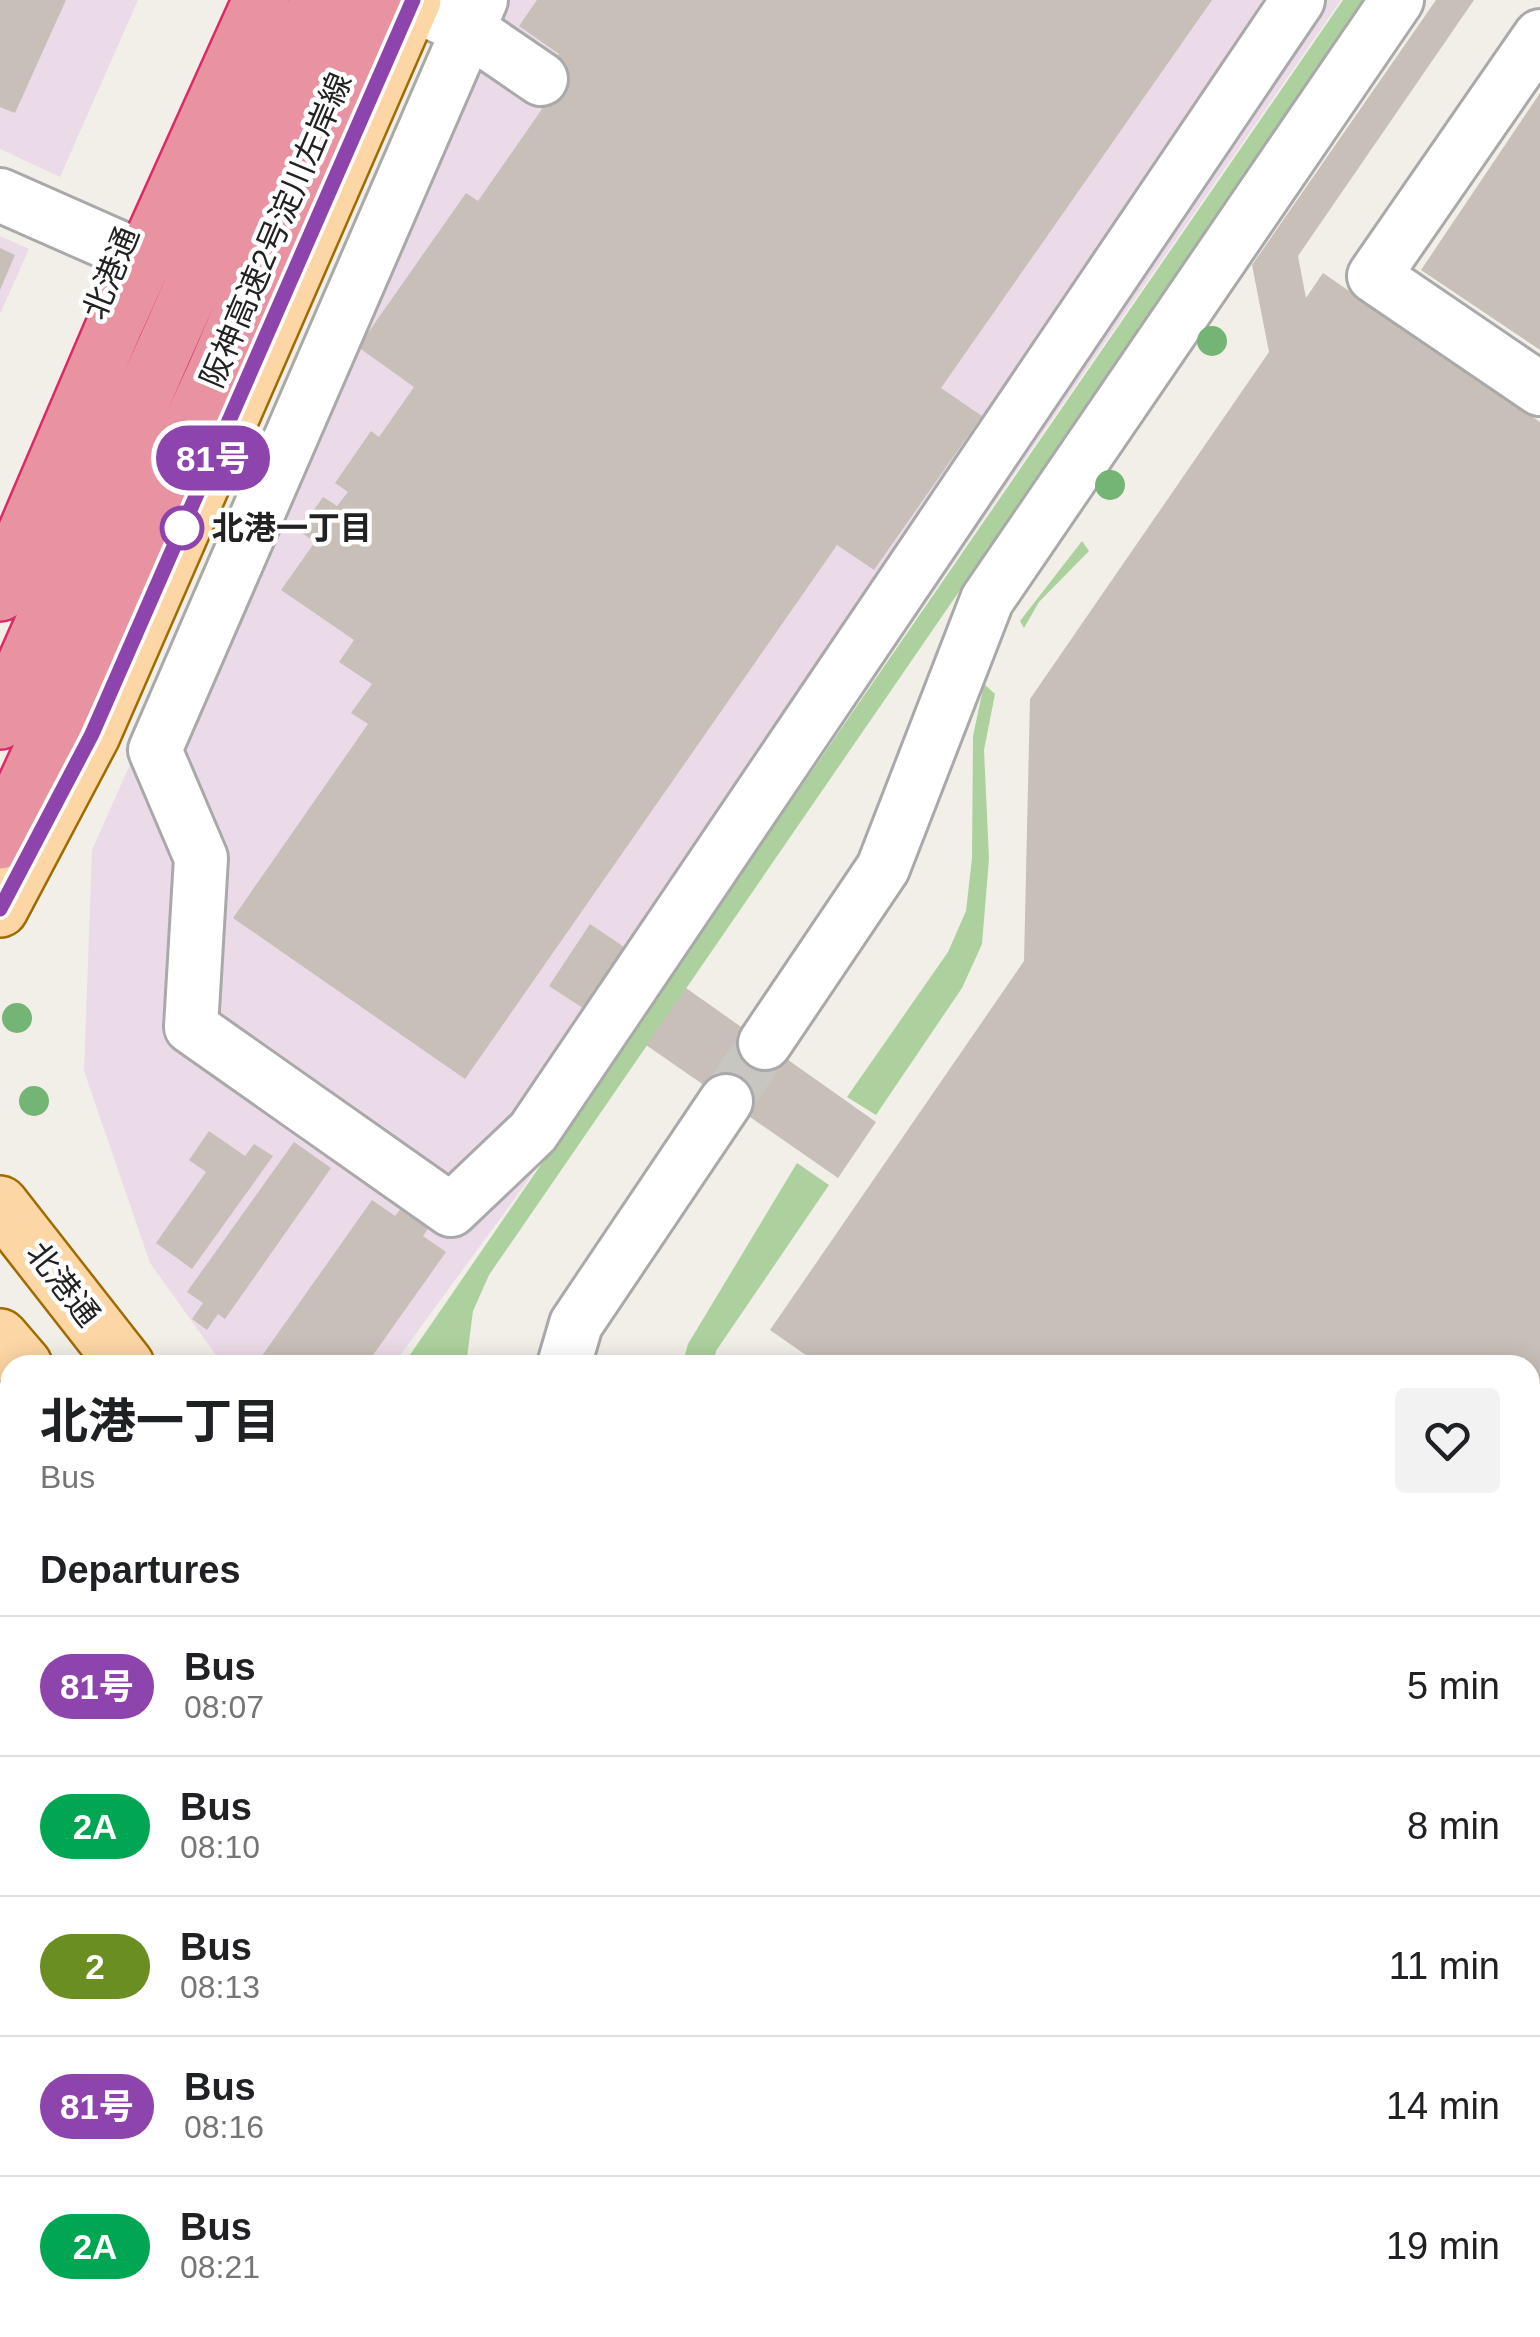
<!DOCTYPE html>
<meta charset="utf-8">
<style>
body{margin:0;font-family:Arial,"Noto Sans JP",sans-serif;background:#f2f2f2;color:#202124;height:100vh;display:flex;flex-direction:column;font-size:38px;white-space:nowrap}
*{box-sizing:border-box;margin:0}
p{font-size:32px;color:#757577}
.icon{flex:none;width:55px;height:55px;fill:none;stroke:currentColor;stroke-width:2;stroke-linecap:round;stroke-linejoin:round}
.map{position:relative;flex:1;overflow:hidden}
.side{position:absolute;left:0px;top:1355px;width:1540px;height:982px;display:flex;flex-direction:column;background:#fff;border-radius:30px 30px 0 0;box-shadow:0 5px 25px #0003}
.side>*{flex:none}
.badge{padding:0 20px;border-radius:32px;font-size:35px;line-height:65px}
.map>.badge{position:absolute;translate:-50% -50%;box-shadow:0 0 0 5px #fff}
h2{padding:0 40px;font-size:38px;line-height:90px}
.round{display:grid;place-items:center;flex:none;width:105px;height:105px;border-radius:10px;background:#f2f2f2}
.summary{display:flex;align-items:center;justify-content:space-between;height:170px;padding:0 40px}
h1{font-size:48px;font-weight:700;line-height:75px}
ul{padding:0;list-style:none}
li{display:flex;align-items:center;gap:30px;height:140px;padding:0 40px;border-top:2px solid #e0e0e0}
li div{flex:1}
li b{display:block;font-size:38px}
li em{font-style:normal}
li .badge{min-width:110px;font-weight:700;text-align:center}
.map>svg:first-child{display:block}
</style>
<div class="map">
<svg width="1540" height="2337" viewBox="0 0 1540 2337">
<rect width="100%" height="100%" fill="#f2efe9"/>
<path fill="#ebdbe8" d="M0 0H138L60 177 0 149Z
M470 0H1341L526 1183 393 1365H223L150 1263 84 1071 92 850Z
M0 236 29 249 0 314Z
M910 2328H1382L1398 2337H904Z"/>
<path fill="#add19e" d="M1343 0H1366L489 1275 473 1311 466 1365H403Z
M1082 541 1089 551 1039 602 1024 628 1020 621Z
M984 684 995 694 984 750 989 859 982 944 962 988 876 1115 847 1097 948 952 966 911 972 858 973 736Z
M797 1163 829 1185 716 1351 713 1365H682L688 1344Z
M1530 1997 1540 2003V2135L1530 2151Z"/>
<path fill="#aad3df" d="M121 2328H438L439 2337H122Z"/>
<path fill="#c7bfb8" d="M0 0H66L15 113 0 107Z
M537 0H1212L941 388 982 416 874 570 837 545 465 1079 233 918 368 724 351 713 372 684 339 662 354 640 281 590 315 542 299 531 323 497 337 506 348 492 335 483 371 431 379 437 414 387 358 347 466 193 478 201 542 109 527 99 559 54 519 26Z
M1436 0H1474L1298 256 1306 298 1323 273 1540 422V1871L1530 1863V1365H820L770 1330 1024 961 1030 699 1269 352 1252 265Z
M1540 93V350L1421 270Z
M0 248 15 255 0 290Z
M590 924 630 951 589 1012 549 986Z
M686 988 876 1122 838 1178 646 1045Z
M209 1131 245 1156 254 1144 273 1156 192 1269 156 1243 206 1172 189 1160Z
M294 1142 331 1168 225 1319 218 1314 207 1330 192 1319 203 1303 187 1292Z
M372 1200 395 1216 402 1207 430 1226 423 1236 446 1252 366 1365H265L259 1360Z
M0 1666 10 1676V1758L0 1770Z
M1061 2328H1211L1206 2337H1078Z"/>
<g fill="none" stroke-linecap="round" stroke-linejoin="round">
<path stroke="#c8c6c1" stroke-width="52" stroke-dasharray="52 26" stroke-linecap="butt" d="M726 1101 765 1043"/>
<defs>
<path id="minor" d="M481 0 155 750 201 858 191 1027 451 1210 533 1132 1298 0
M436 15 468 29 541 79
M1540 36 1374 276 1540 389
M0 195 120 248
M765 1043 883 868 987 600 1397 0
M564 1365 576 1324 726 1101
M1530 1972 1540 1976
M1530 2195 1540 2178"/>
<path id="major" d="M0 909 92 735 413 0
M0 1204 126 1365
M0 1337 24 1365
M1530 2259 1540 2264
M1528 2328 1540 2334"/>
<path id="highway" d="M0 593 115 324 261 0
M0 721 319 0
M0 841 214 375 375 0"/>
</defs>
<use href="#minor" stroke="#a9a9a9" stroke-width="58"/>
<use href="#major" stroke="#a06b00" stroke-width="60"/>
<use href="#highway" stroke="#dc2a67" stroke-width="60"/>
<use href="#minor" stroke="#fff" stroke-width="52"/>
<use href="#major" stroke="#fcd6a4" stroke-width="55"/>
<use href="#highway" stroke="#e892a2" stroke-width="55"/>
</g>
<g fill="#74b475">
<circle cx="1212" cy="341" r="15"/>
<circle cx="1110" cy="485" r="15"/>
<circle cx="17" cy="1018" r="15"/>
<circle cx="34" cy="1101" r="15"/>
</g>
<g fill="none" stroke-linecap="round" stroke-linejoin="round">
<defs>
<path id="line" d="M0 909 92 734 413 0"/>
</defs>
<use href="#line" stroke="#fff" stroke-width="22"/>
<use href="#line" stroke="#8e44ad" stroke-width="15"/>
</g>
<circle fill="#fff" stroke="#8e44ad" stroke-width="5" cx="182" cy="528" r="20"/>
<g text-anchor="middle" stroke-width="9" stroke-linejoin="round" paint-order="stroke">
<g font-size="32" fill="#222" stroke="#fff">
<text transform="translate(276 230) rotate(-67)" y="11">阪神高速2号淀川左岸線</text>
<text transform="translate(111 273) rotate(-68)" y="11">北港通</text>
<text transform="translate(63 1284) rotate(52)" y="11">北港通</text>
</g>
<g font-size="32" font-weight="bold" fill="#222" stroke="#fff" text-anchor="start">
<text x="212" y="539">北港一丁目</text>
</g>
</g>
</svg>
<b class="badge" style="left:213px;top:458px;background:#8e44ad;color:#fff">81号</b>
<section class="side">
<div class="summary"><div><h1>北港一丁目</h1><p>Bus</p></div><a class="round"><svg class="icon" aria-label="heart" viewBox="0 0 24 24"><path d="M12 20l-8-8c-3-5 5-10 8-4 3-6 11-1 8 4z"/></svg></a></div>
<h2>Departures</h2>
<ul>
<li><span class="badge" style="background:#8e44ad;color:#fff">81号</span><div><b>Bus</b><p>08:07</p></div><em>5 min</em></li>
<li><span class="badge" style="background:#00a651;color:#fff">2A</span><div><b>Bus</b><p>08:10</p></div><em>8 min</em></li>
<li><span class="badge" style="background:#6b8e23;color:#fff">2</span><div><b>Bus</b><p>08:13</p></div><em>11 min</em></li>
<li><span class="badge" style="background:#8e44ad;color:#fff">81号</span><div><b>Bus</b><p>08:16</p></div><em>14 min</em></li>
<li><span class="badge" style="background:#00a651;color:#fff">2A</span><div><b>Bus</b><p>08:21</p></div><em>19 min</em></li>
</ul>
</section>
</div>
